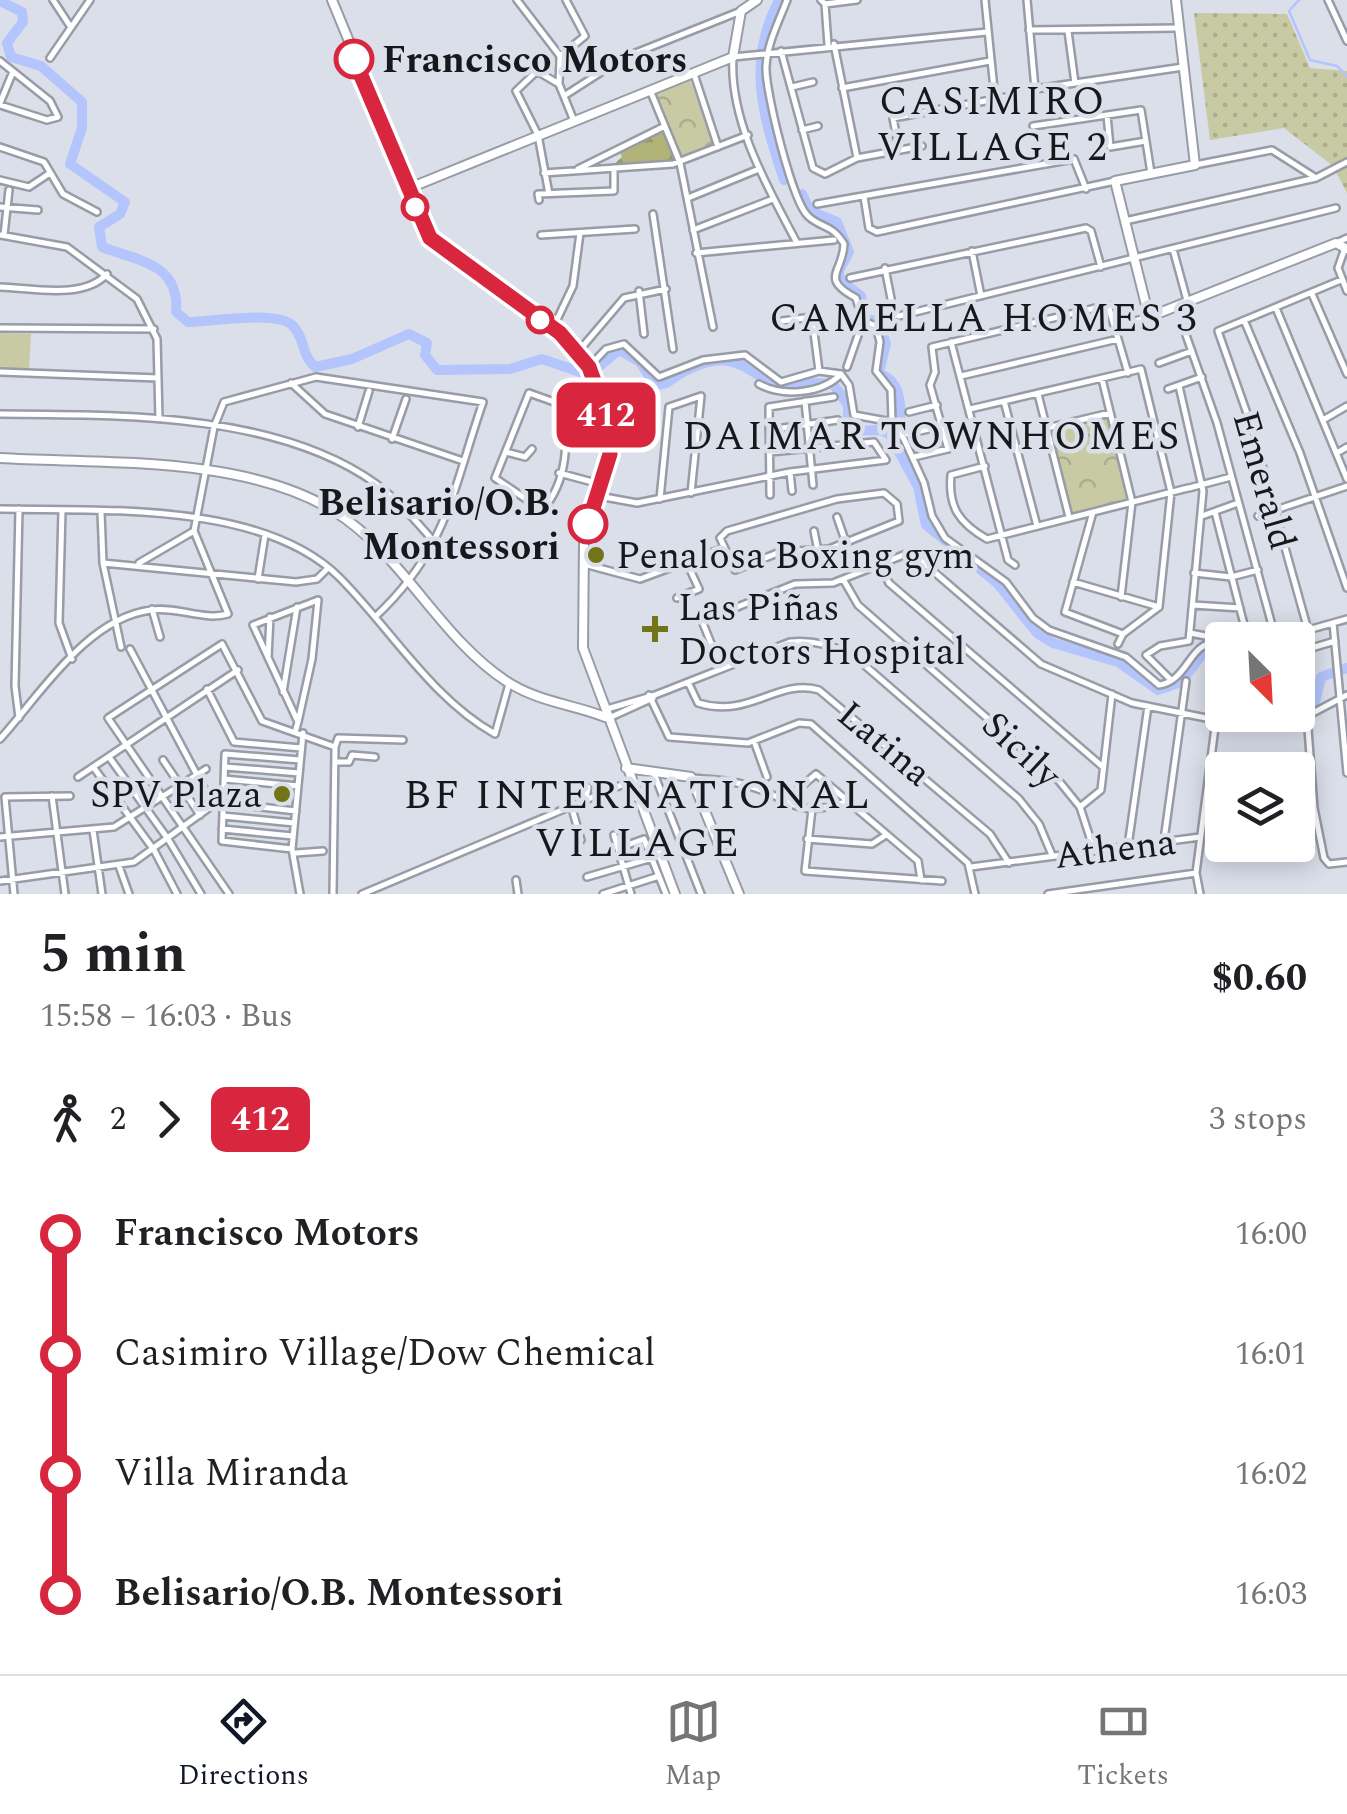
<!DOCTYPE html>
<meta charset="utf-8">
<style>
body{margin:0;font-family:Spectral,serif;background:#f6f6f6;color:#202124;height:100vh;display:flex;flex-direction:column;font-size:38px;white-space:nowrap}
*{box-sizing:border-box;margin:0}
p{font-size:32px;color:#757577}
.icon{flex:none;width:55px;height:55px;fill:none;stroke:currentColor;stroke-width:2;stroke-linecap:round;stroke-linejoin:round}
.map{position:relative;height:894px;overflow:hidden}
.drawer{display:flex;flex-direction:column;background:#fff;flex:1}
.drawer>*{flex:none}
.badge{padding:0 20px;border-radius:15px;font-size:35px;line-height:65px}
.needle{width:65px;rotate:156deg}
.fabs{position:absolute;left:1205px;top:622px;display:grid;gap:20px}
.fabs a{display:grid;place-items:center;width:110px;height:110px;border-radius:10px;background:#fff;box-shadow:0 5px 25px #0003;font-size:50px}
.map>.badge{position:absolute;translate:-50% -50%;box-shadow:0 0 0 5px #fff}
.legs{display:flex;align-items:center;gap:15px;height:110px;padding:0 40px;font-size:32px}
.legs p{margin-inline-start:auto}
.summary{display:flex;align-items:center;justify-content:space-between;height:170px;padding:0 40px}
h1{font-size:55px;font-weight:700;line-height:75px}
ul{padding:0 40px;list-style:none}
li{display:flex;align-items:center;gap:35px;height:120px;font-size:38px}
li i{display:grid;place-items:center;width:15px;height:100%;margin:0 12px;background:currentColor}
li i::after{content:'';width:25px;height:25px;margin:-12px;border:8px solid;border-radius:50%;background:#fff}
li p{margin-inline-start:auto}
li:first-child i{background:linear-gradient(#0000 50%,currentColor 0)}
li:last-child i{background:linear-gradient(currentColor 50%,#0000 0)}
.tab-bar{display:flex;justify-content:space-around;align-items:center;height:140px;border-top:2px solid #e0e0e0;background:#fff;font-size:28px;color:#757577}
.tab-bar a{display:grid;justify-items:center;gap:5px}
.tab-bar .on{color:#111827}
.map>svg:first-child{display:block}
</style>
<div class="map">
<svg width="1347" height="894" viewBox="0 0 1347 894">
<defs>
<pattern id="grass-dots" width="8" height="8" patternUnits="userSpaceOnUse" patternTransform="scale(2.5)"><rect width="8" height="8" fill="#c8caa3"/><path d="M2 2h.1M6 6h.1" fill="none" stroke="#abad8c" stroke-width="1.8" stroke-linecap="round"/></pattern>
<pattern id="forest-firs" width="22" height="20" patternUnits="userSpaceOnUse" patternTransform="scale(2.5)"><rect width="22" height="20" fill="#b2b477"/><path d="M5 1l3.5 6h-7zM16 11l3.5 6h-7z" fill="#989a66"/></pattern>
<pattern id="park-crowns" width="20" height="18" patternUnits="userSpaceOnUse" patternTransform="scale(2.5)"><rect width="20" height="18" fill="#c8caa3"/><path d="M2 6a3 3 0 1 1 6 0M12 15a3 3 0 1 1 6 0" fill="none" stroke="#abad8c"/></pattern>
</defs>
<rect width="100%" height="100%" fill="#dbdfea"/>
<path fill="url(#grass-dots)" d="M1194 13 1287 14 1310 68 1347 71V193L1333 166 1284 128 1210 140Z"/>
<path fill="url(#forest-firs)" d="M664 130 677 162 612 166 622 157 618 149Z"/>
<path fill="url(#park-crowns)" d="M689 77 714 145 681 159 654 91Z
M1107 417 1128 499 1072 514 1051 430Z"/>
<path fill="#c8caa3" d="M0 333 31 334 29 370 0 369Z"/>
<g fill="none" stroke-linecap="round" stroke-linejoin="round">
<path stroke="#b3c5fc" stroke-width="2.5" d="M1299 0 1289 11 1310 60 1337 66 1347 76"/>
<path stroke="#b3c5fc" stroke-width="10" d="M779 0C746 63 763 116 784 180
M0 1 22 12 23 22 7 43 11 57 41 66 82 102V128L70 164 125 202 120 214 99 227 102 247C138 261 180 263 176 312L188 322C210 322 277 310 292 325 305 337 301 355 315 367L352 359 409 334 427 343 425 355 437 370 510 369 542 359 589 375 619 350 640 362 655 385C668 385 672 378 683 372 730 348 740 365 777 387L799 382 833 384 848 405V431L881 430 890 435 918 487 926 525 998 584 1037 633 1053 643 1118 662 1158 690 1181 682 1210 644 1220 656 1218 675 1222 689
M802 194 810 211 837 222 849 252 839 271 840 280 861 296 865 318 879 323 886 344 879 372C883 376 889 378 892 382 904 396 901 428 897 443
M1298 714 1314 706 1321 677 1347 668"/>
<defs>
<path id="street" d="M53 0 70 26
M517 0 560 56
M787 0C779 21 767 44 766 67 765 90 792 201 808 216 822 229 831 223 844 244 843 273 819 278 856 298L863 321 847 367
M821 0 825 4 828 45
M985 0 995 99
M1027 0 1035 89 1183 67
M1328 0 1347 41
M825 4 857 0
M1029 30 1177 28
M1068 31 1075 83
M834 44 857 158
M781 51 813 168 825 174 857 158 922 146
M560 56 585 36 566 0
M560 57 559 84 574 121
M50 58 90 0
M0 61 50 101 58 117 47 120 0 105
M694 74 718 147
M792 87 813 82
M842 88 990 61
M650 90 680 163 713 327
M564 96 623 58 741 11
M0 103 12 74
M1107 115 1110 147 1146 141
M1033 126 1141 110 1151 173
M802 130 818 126
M0 147 44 162 63 194 97 212
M899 150 893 118 1007 97
M1195 165 1272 150 1316 178
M578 169 665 126
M544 173 673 164 748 135
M0 180 29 187 50 173
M549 194 538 135 516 91 537 71 559 84
M864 197 869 228 877 232 1115 181
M688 198 759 169
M539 200 538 194 614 191V168
M817 204 1074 159 1086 189
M0 207 38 210
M653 214 673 349
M1125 221 1316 178 1347 162
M693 230 773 199
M0 235 67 247 137 299 157 339 159 419
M4 235 9 190
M541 235 635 229
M797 243C768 188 729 121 733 57L987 32
M1336 243 1347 238
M1345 248 1338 268 1347 291
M1173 249 1188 304
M972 251 981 296
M696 253 834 240
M885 268 894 314 899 316 1336 208
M850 278 1086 228 1091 231 1101 267
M1341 280 1218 331 1250 422 1308 630 1347 619
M0 287C32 288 83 300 107 274
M639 291 644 334
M1312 294 1347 374
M1276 308 1347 479
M1244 320 1300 453 1347 588
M782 321 812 317 819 371
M864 321 876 326 880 342 876 371 891 390 892 422
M1114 327 1149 317
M0 328 154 329
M553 328 573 286 580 233
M1186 335 1217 423 1276 640
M951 342 1008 560 1015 565
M578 352 624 298 666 289
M1159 363 1192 351
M589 367 606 349 624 344 659 377 703 360 745 355 781 382 819 371 841 374 849 385 854 415 892 422 904 439 924 483 932 516 945 538 1006 582 1033 618 1049 630 1126 657 1159 685C1187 682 1190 642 1215 643L1222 650V680
M0 372 158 378
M961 376 1118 339
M1102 379 1132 502 1121 597
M291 383 325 414 463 461
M759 384C782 397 822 394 841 374
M1168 389 1202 377
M529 393 557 403C573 434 566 485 542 510L495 478Z
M1038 394 1069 517
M805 401 813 485
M1004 401 1037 526
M970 409 1141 369 1171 492 1159 607 1123 634 1118 644
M909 412 937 405
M0 414C118 415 275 412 375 483 398 500 417 522 435 543
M1323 420 1347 406
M358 427 369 391
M1047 428 1110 413
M769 430 838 420
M907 434 942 426
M392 439 406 399
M506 452 525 457 532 449
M1337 453 1347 447
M914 457 948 449 930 385 935 372 932 347 1108 305 1128 373
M985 466 951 475C948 507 959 523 987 539L1188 488
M790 472 792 491
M559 473 600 484
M1189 488 1231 477
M884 493 897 504 899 521 829 549 780 552 735 570 720 538 727 531 837 499Z
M770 495 769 407 834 397
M599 496 637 503 790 472 886 460 874 442 770 452
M660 499 669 407 701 396 691 493
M0 509C101 511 262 501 339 577 391 629 430 697 495 734L509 684
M19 509 15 686 19 718
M62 511 59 623 72 659
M101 512 103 563 121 647
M1093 512 1065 612 1123 634
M1215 512 1248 640
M1202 516 1238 503
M1258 516 1347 486
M837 517 846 543
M194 531 214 427 224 402 316 377 483 402C452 492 447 550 375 617
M814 531 818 551
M103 563 296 582 317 579 328 568
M139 563 194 531
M584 564 640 579 724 548
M880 564 889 583 1103 767
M1194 573 1231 577 1258 570
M258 579 265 535
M843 579 858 605 1059 781 1080 807 1094 850
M1073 582 1159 607
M677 598 699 589 687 563
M1193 605 1240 608
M152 609 160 637
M1333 623 1347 773
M1190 633 1226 640
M1298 652 1335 641
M268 658 270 617
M721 668 702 621 795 584 833 583 911 552 1041 664 1132 703 1216 720 1196 873 1200 894
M1169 678 1146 655 1160 646 1189 641 1203 491 1179 386
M688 682 698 703C750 719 777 678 819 690L990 834 1009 863
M207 689 234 742 301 748
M283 692 297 607
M649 695 669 737 748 743 799 723 811 724 968 863 975 894
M1298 707 1307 716
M607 709 655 695 790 642C814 640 832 645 854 656L1019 799 1039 824 1052 855
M1307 716 1314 808 1324 858 1329 864 1347 862
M1307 716 1347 695
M609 718 653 698
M296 729 298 722 312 659 318 600 253 625 298 722
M0 739C40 695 87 618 151 610 176 606 205 621 228 614L194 531
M754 741 767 777
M335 747 338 738 403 740
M109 757 168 839 201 894
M163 760 200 815
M335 762H349L352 755 375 757
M225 767 299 773
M94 768 154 850 177 894
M653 771 701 894
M78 777 238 670
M693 778C712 780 732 780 749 786 795 799 793 820 848 801
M224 779 298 786
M224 791 252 794
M52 796 65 894
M586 799 588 787
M224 803 296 811
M782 803 816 774 918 861 921 880
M571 805 581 840
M1080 807 1101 790 1112 694
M812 809 805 871 942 881
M223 816 294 823
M222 829 293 836
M93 830 102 894
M614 835 631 894
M0 837 114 827 206 769
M644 839 666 894
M807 839 872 844 886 835
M1164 840 1186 681
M1128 846 1148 706
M619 848 644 839
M292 849 222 841 225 754 300 760
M296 853 323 851
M119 866 129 894
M971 867 1200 837
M587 877 652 858
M516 880 518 894
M0 881 134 862 213 805 130 649
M14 894 5 797 70 796
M229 894 108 718 222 644 262 721 335 747 333 894
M300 894 292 849 303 733
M362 894 631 781
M603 894 659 876
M1048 894 1196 873"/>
<path id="secondary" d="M332 0 430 238 561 333 595 381 606 414 610 454 584 542 583 648 675 894
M1176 0 1195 165 1115 181 1149 317 1336 243 1347 249
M407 189 733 57 741 11 757 0
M0 458C103 464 243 455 334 511 403 554 439 637 506 681 538 702 572 704 605 717
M626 768 691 777 739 894"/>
</defs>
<use href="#street" stroke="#989ca7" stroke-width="10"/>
<use href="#secondary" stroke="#989ca7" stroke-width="12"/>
<use href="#street" stroke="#fff" stroke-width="5"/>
<use href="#secondary" stroke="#fff" stroke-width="8"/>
</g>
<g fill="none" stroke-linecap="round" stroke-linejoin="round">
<defs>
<path id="line-1" d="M354 59 430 238 560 333 589 367 606 414 610 454 588 524"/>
</defs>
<use href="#line-1" stroke="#fff" stroke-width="22"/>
<use href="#line-1" stroke="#d7263d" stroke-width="15"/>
</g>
<g fill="#fff" stroke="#d7263d" stroke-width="5">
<circle cx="354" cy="59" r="18"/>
<circle cx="415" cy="207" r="12"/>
<circle cx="540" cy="320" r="12"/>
<circle cx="588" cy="524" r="18"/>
</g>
<g fill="#737318" stroke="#dbdfea" stroke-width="4">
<circle cx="596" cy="555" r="10"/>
<path d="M650 614h10v10h10v10h-10v10h-10v-10h-10v-10h10z"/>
<circle cx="282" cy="794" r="10"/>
</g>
<g text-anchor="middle" stroke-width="9" stroke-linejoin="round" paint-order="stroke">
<g font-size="38" font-weight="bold" fill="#16181c" stroke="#dbdfea" text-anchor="start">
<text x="382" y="72">Francisco Motors</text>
<text x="560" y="515" text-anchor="end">Belisario/O.B.<tspan x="560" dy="44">Montessori</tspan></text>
</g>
<g font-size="38" fill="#16181c" stroke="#dbdfea">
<text transform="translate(1265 480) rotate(74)" y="13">Emerald</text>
<text transform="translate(885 743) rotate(40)" y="13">Latina</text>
<text transform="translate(1022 749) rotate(43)" y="13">Sicily</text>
<text transform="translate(1115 848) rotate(-7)" y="13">Athena</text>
</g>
<g font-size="38" fill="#16181c" stroke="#dbdfea" text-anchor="start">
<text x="616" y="568">Penalosa Boxing gym</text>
<text x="678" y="620">Las Piñas<tspan x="678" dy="44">Doctors Hospital</tspan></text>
<text x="262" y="807" text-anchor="end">SPV Plaza</text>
</g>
<g font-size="40" letter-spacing="2.5" fill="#16181c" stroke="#dbdfea">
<text x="993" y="114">CASIMIRO<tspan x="993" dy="46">VILLAGE 2</tspan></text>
<text x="984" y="331">CAMELLA HOMES 3</text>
<text x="932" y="449">DAIMAR TOWNHOMES</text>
</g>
<g font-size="42" letter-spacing="2.5" fill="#16181c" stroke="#dbdfea">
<text x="638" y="808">BF INTERNATIONAL<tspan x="638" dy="48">VILLAGE</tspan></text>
</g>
</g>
</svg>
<div class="fabs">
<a><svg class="needle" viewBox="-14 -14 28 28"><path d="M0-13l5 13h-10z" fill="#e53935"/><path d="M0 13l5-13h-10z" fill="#757577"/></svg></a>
<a><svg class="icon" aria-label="layers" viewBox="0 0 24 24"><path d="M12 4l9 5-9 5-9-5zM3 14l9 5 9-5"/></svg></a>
</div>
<b class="badge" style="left:606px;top:415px;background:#d7263d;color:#fff">412</b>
</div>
<section class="drawer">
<div class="summary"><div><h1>5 min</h1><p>15:58 – 16:03 · Bus</p></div><b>$0.60</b></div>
<div class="legs"><svg class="icon" aria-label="walk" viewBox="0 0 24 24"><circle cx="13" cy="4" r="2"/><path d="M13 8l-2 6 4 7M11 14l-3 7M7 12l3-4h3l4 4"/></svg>2<svg class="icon" aria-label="forward" viewBox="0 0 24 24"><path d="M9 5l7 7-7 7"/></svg><b class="badge" style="background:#d7263d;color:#fff">412</b><p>3 stops</p></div>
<ul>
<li><i style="color:#d7263d"></i><b>Francisco Motors</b><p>16:00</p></li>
<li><i style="color:#d7263d"></i><span>Casimiro Village/Dow Chemical</span><p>16:01</p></li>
<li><i style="color:#d7263d"></i><span>Villa Miranda</span><p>16:02</p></li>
<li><i style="color:#d7263d"></i><b>Belisario/O.B. Montessori</b><p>16:03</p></li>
</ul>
</section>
<nav class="tab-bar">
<a class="on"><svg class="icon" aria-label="directions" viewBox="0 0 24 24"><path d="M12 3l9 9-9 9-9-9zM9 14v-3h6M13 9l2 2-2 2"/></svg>Directions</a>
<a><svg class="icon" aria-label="map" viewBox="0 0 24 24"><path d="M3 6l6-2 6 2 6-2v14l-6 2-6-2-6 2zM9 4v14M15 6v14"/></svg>Map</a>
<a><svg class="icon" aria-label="tickets" viewBox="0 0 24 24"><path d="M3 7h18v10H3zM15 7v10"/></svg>Tickets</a>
</nav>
